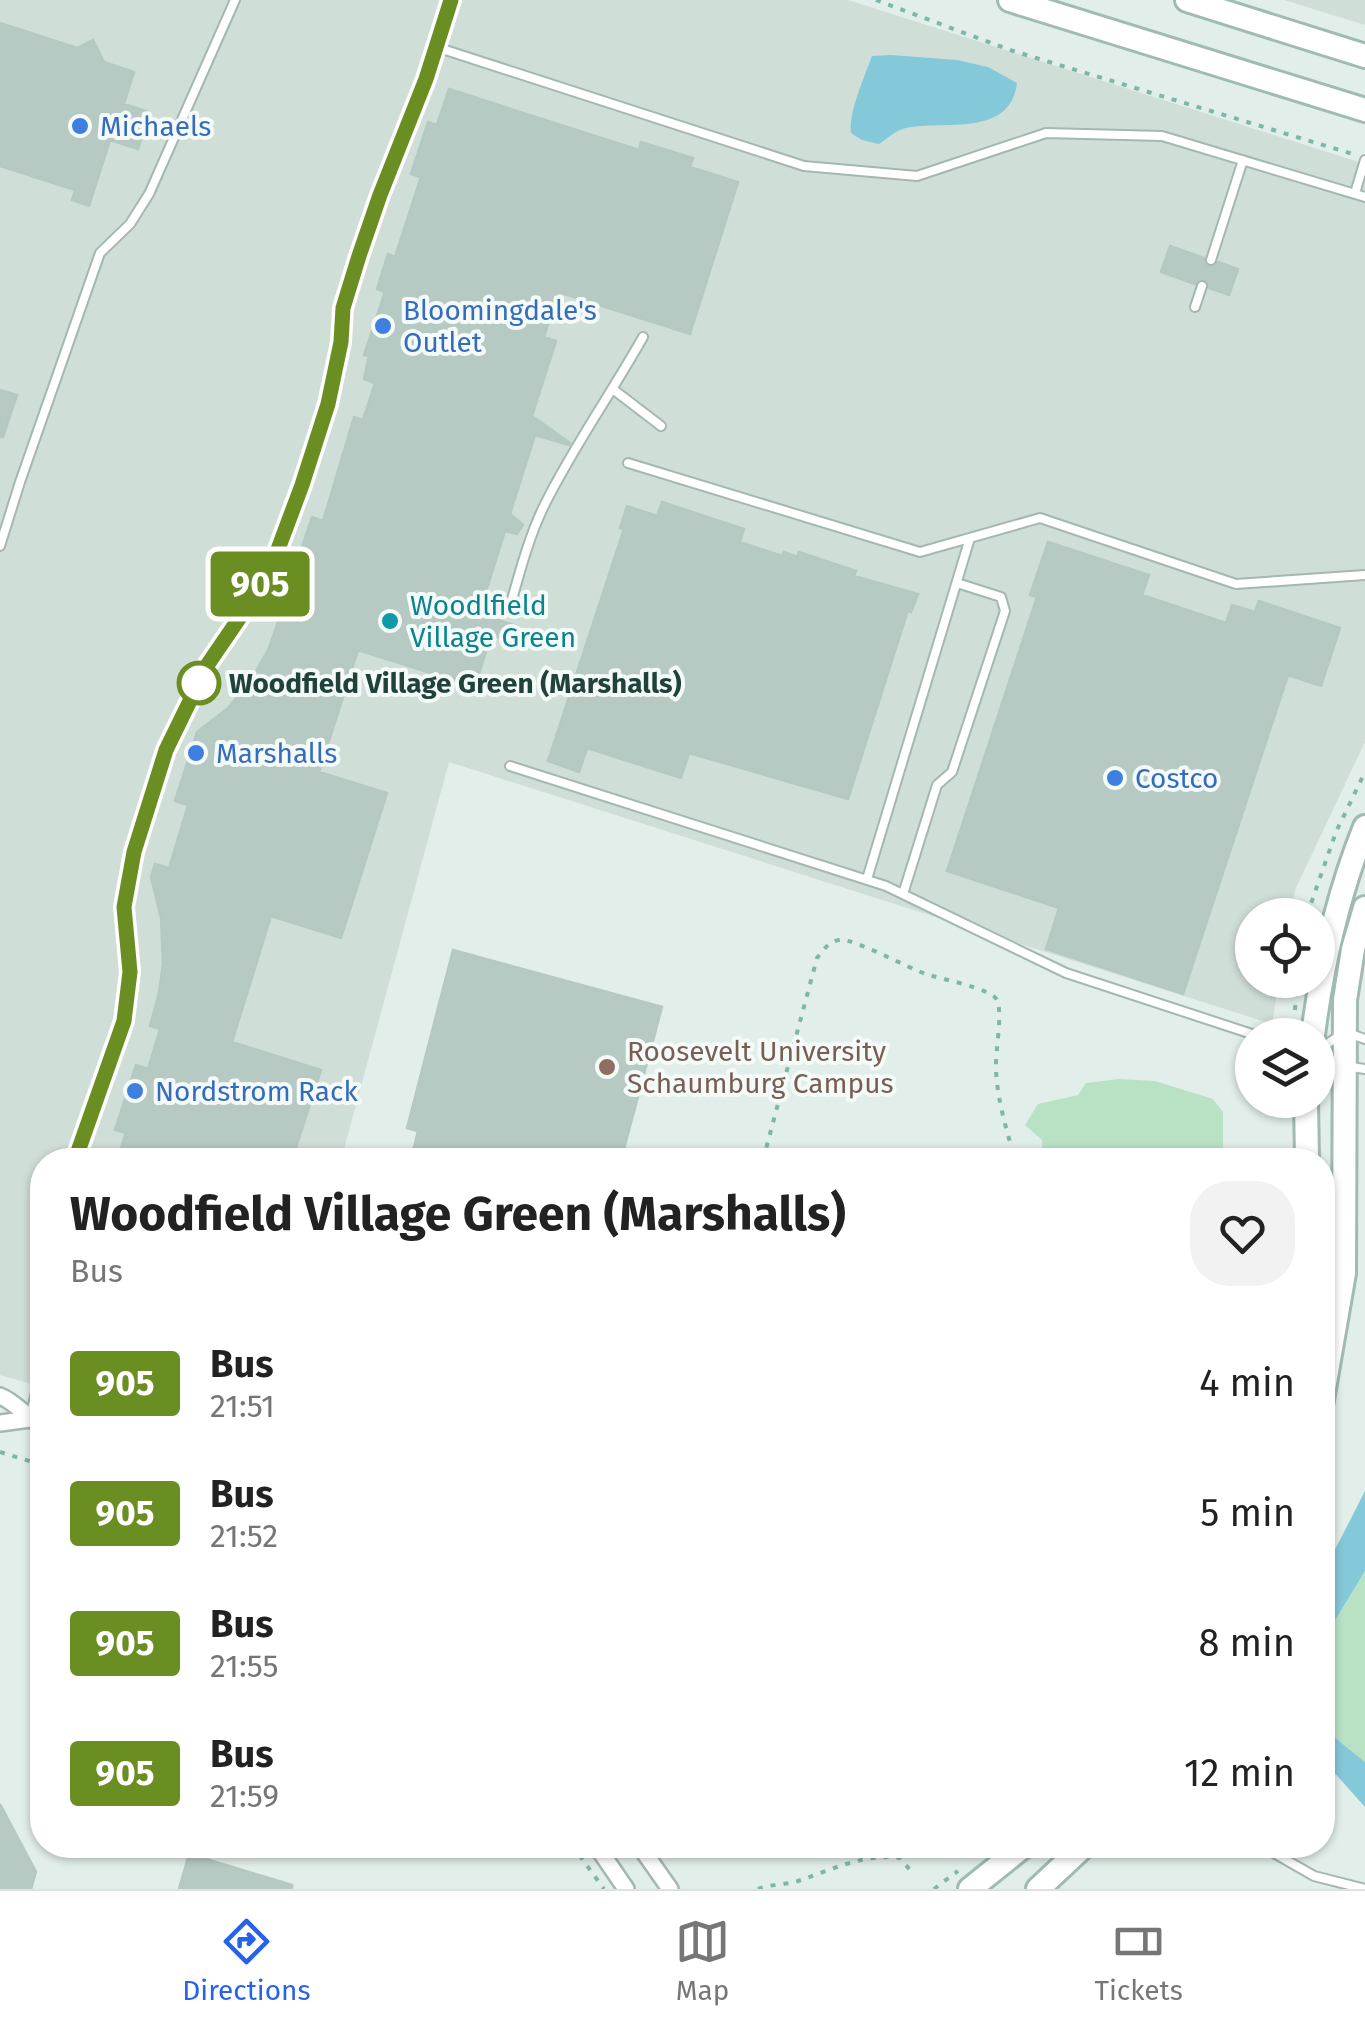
<!DOCTYPE html>
<style>
body{margin:0;font-family:"Fira Sans",sans-serif;background:#f2f2f2;color:#222;height:100vh;display:flex;flex-direction:column;font-size:38px;white-space:nowrap}
*{box-sizing:border-box;margin:0}
p{font-size:32px;color:#767676}
.icon{flex:none;width:55px;height:55px;fill:none;stroke:currentColor;stroke-width:2;stroke-linecap:round;stroke-linejoin:round}
.map{position:relative;flex:1;overflow:hidden}
.side{position:absolute;left:30px;top:1148px;width:1305px;height:710px;display:flex;flex-direction:column;background:#fff;border-radius:40px;box-shadow:0 2px 8px #0004}
.side>*{flex:none}
.badge{padding:0 20px;border-radius:8px;font-size:35px;line-height:65px}
.controls{position:absolute;left:1235px;top:898px;display:grid;gap:20px}
.controls a{display:grid;place-items:center;width:100px;height:100px;border-radius:50%;background:#fff;box-shadow:0 2px 8px #0004;font-size:50px}
.map>.badge{position:absolute;translate:-50% -50%;box-shadow:0 0 0 5px #fff}
.round{display:grid;place-items:center;flex:none;width:105px;height:105px;border-radius:40px;background:#f2f2f2}
.summary{display:flex;align-items:center;justify-content:space-between;height:170px;padding:0 40px}
h1{font-size:48px;font-weight:700;line-height:75px}
ul{padding:0;list-style:none}
li{display:flex;align-items:center;gap:30px;height:130px;padding:0 40px}
li div{flex:1}
li b{display:block;font-size:38px}
li em{font-style:normal}
li .badge{min-width:110px;font-weight:700;text-align:center}
.menu{display:flex;justify-content:space-around;align-items:center;height:140px;border-top:2px solid #e0e0e0;background:#fff;font-size:28px;color:#767676}
.menu a{display:grid;justify-items:center;gap:5px}
.menu .active{color:#2563eb}
.map>svg:first-child{display:block}
</style>
<div class="map">
<svg width="1365" height="1889" viewBox="0 0 1365 1889">
<rect width="100%" height="100%" fill="#e2eee9"/>
<path fill="#d0ded8" d="M0 0H848L1365 164V742L1295 890 1291 915H1252V980H1279L1272 1024 449 762 341 1160H42V1387L0 1375Z
M1284 0H1365V25Z"/>
<path fill="#b9e2c5" d="M1119 1079 1155 1081 1213 1099 1223 1112V1160H1043L1042 1140 1025 1125 1038 1104 1078 1095 1086 1083Z
M1365 1571V1762L1328 1732C1322 1699 1317 1659 1330 1627 1339 1608 1354 1589 1365 1571Z"/>
<path fill="#84c9da" d="M891 55 957 60 988 67 1017 83C1010 138 945 120 906 128 896 130 888 138 879 144L862 140 851 133C848 113 865 76 872 56Z
M1365 1491V1571L1330 1628 1323 1665V1573Z
M1322 1704 1328 1732 1365 1762V1807L1323 1760Z"/>
<path fill="#b7c9c3" stroke="#b4c9c1" stroke-width="2.5" d="M0 23 77 48 93 40 104 62 134 72 124 104 149 112 138 149 110 140 89 206 72 200 75 190 0 166Z
M449 89 639 150 641 142 693 158 690 167 738 182 690 334 558 292 544 337 556 341 532 416 570 443 569 445 535 435 510 514 523 525 517 534 505 531 479 614 517 626 512 641 491 635 475 687 358 650 319 772 387 793 341 938 271 916 232 1042 321 1070 292 1160H117L126 1133 115 1130 136 1065 148 1069 160 1029 150 1026 159 993 163 964 161 918 151 877 155 864 169 868 188 805 175 801 197 732 227 709 250 682 269 648 281 613 292 617 303 584 291 580 312 517 323 521 354 417 363 420 375 383 364 379 369 356 364 355 385 292 377 289 388 254 395 257 421 177 411 174 428 122 437 125Z
M1170 246 1204 258V263L1208 267H1214L1218 262 1238 269 1229 295 1209 288 1208 282 1203 279 1198 280 1195 284 1161 272Z
M0 390 17 395 3 437H0Z
M662 502 744 529 740 542 782 556 784 552 797 557 799 552 856 571 854 576 918 594 911 612 908 610 848 799 689 753 681 778 587 748 579 772 548 761 624 529 620 528 627 506 657 516Z
M1048 542 1149 575 1142 595 1226 623 1232 605 1255 612 1259 601 1340 628 1321 686 1288 675 1183 994 1046 949 1059 908 947 871 1037 597 1030 595Z
M453 950 662 1007 621 1160H518L476 1149 473 1160H411L418 1131 407 1128Z
M0 1804 36 1872 31 1889H0Z
M189 1854 292 1885V1889H179Z"/>
<g fill="none" stroke-linecap="round" stroke-linejoin="round">
<defs>
<path id="lane" d="M436 47 804 166 917 176 1046 133 1162 136 1365 197
M1355 193 1365 160
M1211 260 1243 160
M1195 307 1202 286
M614 390 661 426
M628 463 920 552 1040 518 1236 584 1365 575
M0 546 20 482 100 253 130 224 149 194 235 0
M509 610C519 575 528 539 544 506 573 447 611 394 643 337
M510 766 886 886 1066 973 1255 1035
M867 879 970 538
M903 894 937 785 952 772 1005 611 1001 597 957 583
M1318 1050 1345 1032 1365 1039
M1318 1056 1345 1066 1365 1069
M75 1160 124 1021 130 971 124 907 134 852 166 750 208 664 249 604 274 560 302 485 328 404 341 342 343 308 359 256 380 195 426 79 451 0
M30 1417 42 1368
M1260 1845 1314 1876 1365 1889"/>
<path id="street" d="M0 1396C16 1402 27 1418 42 1426
M0 1423 30 1419
M596 1845 626 1889
M639 1845 670 1889"/>
<path id="secondary" d="M1010 0 1365 110
M1187 0 1365 56
M1313 1035C1322 964 1338 894 1365 827
M1306 1100 1307 1160
M1322 1400 1344 1273 1345 1000 1353 949 1365 908
M970 1889 1025 1845
M1038 1889 1085 1845"/>
</defs>
<use href="#lane" stroke="#a4b7b1" stroke-width="12"/>
<use href="#street" stroke="#a4b7b1" stroke-width="20"/>
<use href="#secondary" stroke="#9fbbb3" stroke-width="28"/>
<path stroke="#7fb6a7" stroke-width="4" stroke-dasharray="5 8" stroke-linecap="butt" d="M876 0 1010 50 1356 155
M1307 915 1336 832 1365 772
M1295 1010 1297 980
M763 1160 817 958C823 950 829 941 840 940 853 938 908 968 926 974 940 979 991 988 997 1000 1003 1013 995 1053 996 1069 997 1100 1007 1131 1015 1160
M0 1452 42 1465
M572 1845 604 1889
M758 1889C770 1884 785 1885 798 1881 831 1870 864 1853 900 1858L910 1870
M934 1889 958 1871"/>
<use href="#lane" stroke="#fff" stroke-width="8"/>
<use href="#street" stroke="#fff" stroke-width="15"/>
<use href="#secondary" stroke="#fff" stroke-width="22"/>
</g>
<g fill="none" stroke-linecap="round" stroke-linejoin="round">
<defs>
<path id="line" d="M75 1160 124 1021 130 972 124 907 134 852 166 750 208 664 249 604 274 560 302 485 328 404 341 342 343 308 359 256 380 195 426 79 451 0"/>
</defs>
<use href="#line" stroke="#fff" stroke-width="22"/>
<use href="#line" stroke="#6b8e23" stroke-width="15"/>
</g>
<g fill="#3f7fe0" stroke="#f4faf7" stroke-width="4">
<circle cx="80" cy="126" r="10"/>
<circle cx="383" cy="326" r="10"/>
<circle cx="196" cy="753" r="10"/>
<circle cx="1115" cy="778" r="10"/>
<circle cx="135" cy="1091" r="10"/>
</g>
<circle fill="#0f9aa8" stroke="#f4faf7" stroke-width="4" cx="390" cy="621" r="10"/>
<circle fill="#fff" stroke="#6b8e23" stroke-width="5" cx="199" cy="683" r="20"/>
<circle fill="#8d6e63" stroke="#f4faf7" stroke-width="4" cx="607" cy="1067" r="10"/>
<g text-anchor="middle" stroke-width="8" stroke-linejoin="round" paint-order="stroke">
<g font-size="28" fill="#366cbe" stroke="#f4faf7" text-anchor="start">
<text x="100" y="136">Michaels</text>
<text x="403" y="320">Bloomingdale's<tspan x="403" dy="32">Outlet</tspan></text>
<text x="216" y="763">Marshalls</text>
<text x="1135" y="788">Costco</text>
<text x="155" y="1101">Nordstrom Rack</text>
</g>
<g font-size="28" fill="#0d838f" stroke="#f4faf7" text-anchor="start">
<text x="410" y="615">Woodlfield<tspan x="410" dy="32">Village Green</tspan></text>
</g>
<g font-size="28" font-weight="bold" fill="#20423a" stroke="#f4faf7" text-anchor="start">
<text x="229" y="693">Woodfield Village Green (Marshalls)</text>
</g>
<g font-size="28" fill="#785e54" stroke="#f4faf7" text-anchor="start">
<text x="627" y="1061">Roosevelt University<tspan x="627" dy="32">Schaumburg Campus</tspan></text>
</g>
</g>
</svg>
<div class="controls">
<a><svg class="icon" aria-label="locate" viewBox="0 0 24 24"><circle cx="12" cy="12" r="6"/><path d="M12 2v4M12 18v4M2 12h4M18 12h4"/></svg></a>
<a><svg class="icon" aria-label="layers" viewBox="0 0 24 24"><path d="M12 4l9 5-9 5-9-5zM3 14l9 5 9-5"/></svg></a>
</div>
<b class="badge" style="left:260px;top:584px;background:#6b8e23;color:#fff">905</b>
<section class="side">
<div class="summary"><div><h1>Woodfield Village Green (Marshalls)</h1><p>Bus</p></div><a class="round"><svg class="icon" aria-label="heart" viewBox="0 0 24 24"><path d="M12 20l-8-8c-3-5 5-10 8-4 3-6 11-1 8 4z"/></svg></a></div>
<ul>
<li><span class="badge" style="background:#6b8e23;color:#fff">905</span><div><b>Bus</b><p>21:51</p></div><em>4 min</em></li>
<li><span class="badge" style="background:#6b8e23;color:#fff">905</span><div><b>Bus</b><p>21:52</p></div><em>5 min</em></li>
<li><span class="badge" style="background:#6b8e23;color:#fff">905</span><div><b>Bus</b><p>21:55</p></div><em>8 min</em></li>
<li><span class="badge" style="background:#6b8e23;color:#fff">905</span><div><b>Bus</b><p>21:59</p></div><em>12 min</em></li>
</ul>
</section>
</div>
<nav class="menu">
<a class="active"><svg class="icon" aria-label="directions" viewBox="0 0 24 24"><path d="M12 3l9 9-9 9-9-9zM9 14v-3h6M13 9l2 2-2 2"/></svg>Directions</a>
<a><svg class="icon" aria-label="map" viewBox="0 0 24 24"><path d="M3 6l6-2 6 2 6-2v14l-6 2-6-2-6 2zM9 4v14M15 6v14"/></svg>Map</a>
<a><svg class="icon" aria-label="tickets" viewBox="0 0 24 24"><path d="M3 7h18v10H3zM15 7v10"/></svg>Tickets</a>
</nav>
